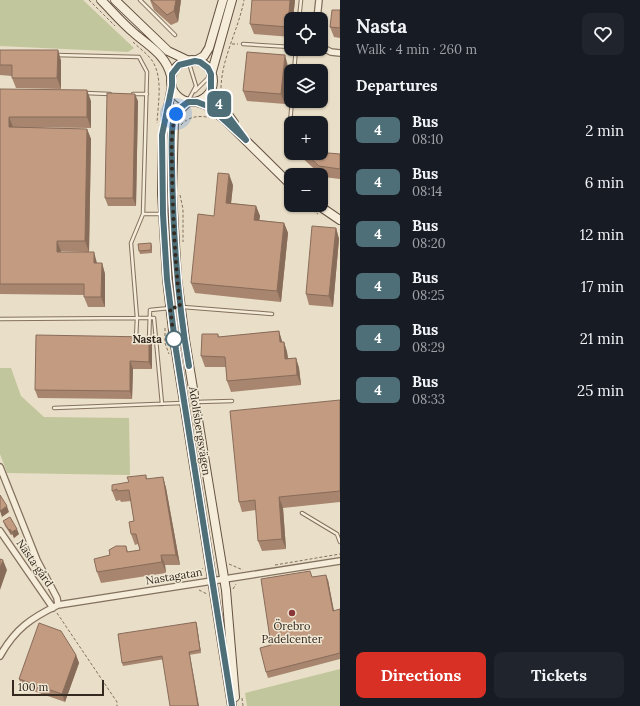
<!DOCTYPE html>
<meta charset="utf-8">
<style>
body{margin:0;font-family:Lora,serif;background:#20242c;color:#f1f3f6;height:100vh;display:flex;flex-direction:column;font-size:15px;white-space:nowrap}
*{box-sizing:border-box;margin:0}
p{font-size:13px;color:#9ea1a6}
.icon{flex:none;width:22px;height:22px;fill:none;stroke:currentColor;stroke-width:2;stroke-linecap:round;stroke-linejoin:round}
.map{position:relative;flex:1;overflow:hidden}
.side{display:flex;flex-direction:column;background:#171b24;width:300px}
.side>*{flex:none}
.badge{padding:0 8px;border-radius:6px;font-size:14px;line-height:26px}
.fabs{position:absolute;left:284px;top:12px;display:grid;gap:8px}
.fabs a{display:grid;place-items:center;width:44px;height:44px;border-radius:8px;background:#171b24;box-shadow:0 1px 3px #0004;font-size:20px}
.scale{position:absolute;left:12px;bottom:10px;width:92px;box-sizing:border-box;padding-left:4px;border:2px solid #342a20;border-top:0;font-size:11px;line-height:14px;white-space:nowrap;color:#342a20;-webkit-text-stroke:3px #f1e9d5;paint-order:stroke}
.you{position:absolute;width:20px;height:20px;margin:-10px;border:3px solid #fff;border-radius:50%;background:#1a73e8;box-shadow:0 0 0 6px #1a73e833}
.map>.badge{position:absolute;translate:-50% -50%;box-shadow:0 0 0 2px #fff}
h2{padding:0 16px;font-size:15px;line-height:36px}
.round{display:grid;place-items:center;flex:none;width:42px;height:42px;border-radius:8px;background:#20242c}
.summary{display:flex;align-items:center;justify-content:space-between;height:68px;padding:0 16px}
h1{font-size:19px;font-weight:800;line-height:30px}
.action{display:flex;gap:8px;margin-top:auto;padding:8px 16px}
.action a{flex:1;height:46px;border-radius:8px;background:#d93025;color:#fff;font-size:16px;font-weight:800;line-height:46px;text-align:center}
.action a+a{background:#20242c;color:#f1f3f6}
ul{padding:0;list-style:none}
li{display:flex;align-items:center;gap:12px;height:52px;padding:0 16px}
li div{flex:1}
li b{display:block;font-size:15px}
li em{font-style:normal}
li .badge{min-width:44px;font-weight:700;text-align:center}
main{display:flex;flex:1;min-height:0}
.map>svg:first-child{display:block}
</style>
<main>
<div class="map">
<svg width="340" height="706" viewBox="0 0 340 706">
<rect width="100%" height="100%" fill="#e9dec7"/>
<path fill="#c1c69c" d="M0 0H83L134 48 128 52 0 46Z
M0 368H11L21 396 44 417 129 418 130 475 7 473 0 454Z
M340 669V706H247L245 693Z"/>
<g fill="none" stroke-linecap="round" stroke-linejoin="round">
<defs>
<path id="lane" d="M140 0 175 35
M299 19 301 0
M243 44 291 47
M56 55 139 57 147 72 143 214H162
M294 71 296 49
M195 91 210 76
M85 93 110 94
M133 94H147
M188 101 196 86 189 63
M289 133 292 101
M183 307 272 314
M0 319 137 318 131 243 143 214
M136 338 137 318H154L162 404
M149 341 150 310 170 308
M197 402 232 401
M54 408 182 403
M302 513 337 534 340 542"/>
<path id="street" d="M317 19 319 0
M321 47 331 52 340 53
M0 467 37 560 57 598 58 605
M0 531 53 608
M0 656C15 629 31 618 58 605L340 561"/>
<path id="secondary" d="M101 0C112 11 122 23 134 33 150 47 166 55 171 76
M115 0 168 51 189 61
M171 81a21 21 0 1 1 42 0a21 21 0 1 1-42 0Z
M195 61 204 56 209 48 223 0
M211 75 232 0
M172 86 163 135 162 194 167 279 174 339 232 706
M211 91 234 123
M188 102 176 114 174 121 172 193 177 278 185 340 226 590 235 697
M197 102 206 105 224 119 291 185
M318 205 340 220"/>
</defs>
<use href="#lane" stroke="#82715e" stroke-width="4.5"/>
<use href="#street" stroke="#82715e" stroke-width="8"/>
<use href="#secondary" stroke="#645241" stroke-width="10"/>
<path stroke="#82715e" stroke-width="1" stroke-dasharray="3 2" stroke-linecap="butt" d="M89 0 115 26
M133 42C139 48 148 54 153 62 163 79 158 104 157 123
M232 44H238
M221 93C220 60 238 32 244 0
M181 125C189 116 200 115 211 118
M180 195 183 209V242
M304 205 318 214
M165 328V343L169 354
M229 564 243 570
M275 565 340 554
M197 577 203 568
M233 589 236 584
M199 590 207 594
M57 613 117 702V706
M242 698 243 706"/>
<use href="#lane" stroke="#f5ecd9" stroke-width="2.5"/>
<use href="#street" stroke="#f5ecd9" stroke-width="5.5"/>
<use href="#secondary" stroke="#f5ecd9" stroke-width="8"/>
</g>
<path fill="#a7856f" d="M150 0H181L178 22 171 25 154 10Z
M295 0 293 19H291V37L254 34 250 24Z
M340 10V38L334 37 330 27Z
M0 50H58L61 61V89L16 88 12 78V76L0 75Z
M288 66 285 104 247 101 243 91Z
M0 89 91 101V128L13 127 87 129 91 139 89 252 61 251V252L97 263H102L105 274V307H88L84 297V295L0 294Z
M138 101 136 206H108L105 198Z
M297 153H321L340 154V179L323 177Z
M233 185 231 203 256 206 260 216 259 220 284 223 288 233 281 302 195 293 191 283 214 216Z
M336 228 339 239 333 307 309 305 306 294Z
M151 243 152 246V253L140 254 139 251Z
M279 331 282 342H284L287 352 288 358H296L299 368 301 385 231 392 227 381 226 367H205L201 356 218 334 219 337Z
M149 337 152 345V369H133L132 399 38 398 35 390Z
M340 400V502L283 508 286 549 262 551 258 541 256 510 242 512 239 502Z
M146 475 147 479 163 477 166 488 180 565H165L166 573 101 583 97 572 110 555 126 546 128 552 140 550 138 544 135 545 131 534 134 521 131 501 121 502 120 500 116 501 112 491 129 482Z
M3 521 19 534 14 538 12 534 11 535 5 526Z
M313 577 328 580 334 611 340 609V659L268 678 266 672 271 645Z
M196 622 201 653 123 666 122 663Z
M76 655 79 663 65 702 22 687 19 679Z"/>
<path fill="#886c5a" d="M176 0H181L178 22 174 11Z
M290 0H295L293 19H291V36L288 27Z
M58 50 61 61V89L57 78Z
M285 55 288 66 285 104 281 94Z
M87 90 91 101V128L87 117Z
M135 94 138 101 136 206 133 198Z
M9 117 13 127H9Z
M87 129 91 139 89 252 85 241Z
M229 174 233 185 230 213 226 203Z
M256 206 260 216 258 230 254 220Z
M284 223 288 233 281 302 277 291Z
M336 228 339 239 333 307 329 296Z
M57 241 61 251V263L57 252Z
M94 252 97 263 98 274 94 263Z
M102 263 105 274V307L101 297Z
M279 331 282 341 283 353 280 342Z
M149 337 152 345V369L149 362Z
M284 342 287 352 289 369 285 359Z
M296 358 299 368 301 385 297 375Z
M130 361 133 369 132 399 130 391Z
M163 477 166 488 180 565 176 555Z
M279 497 283 508 286 549 282 539Z
M7 506 9 512 2 517 0 511Z
M10 529 12 534 11 535 9 530Z
M17 529 19 534 14 538 12 532Z
M161 555 165 565 166 573 162 562Z
M3 560 7 570 0 590V568Z
M326 575 328 580 335 617 333 611Z
M196 622 197 625 201 653 200 650Z
M189 652 190 655 199 706H198Z
M76 655 79 663 65 702 62 694Z"/>
<path fill="#c29b81" stroke="#886c5a" d="M151 0H176L174 11 167 15Z
M252 0H290L288 27 250 24Z
M332 10H340V28L330 27Z
M0 50H58L57 78H12V65H0Z
M247 52 285 55 281 94 243 91Z
M0 89 87 90V117H9V127L87 129 85 241H57V252H94V263H102L101 297H84V284H0Z
M107 93 135 94 133 198H105Z
M321 147 328 153 340 154V169L319 166 305 153H321Z
M218 173 229 174 226 203 256 206 254 220 284 223 277 291 191 283 198 214 214 216Z
M312 226 336 228 329 296 306 294Z
M151 243V250L139 251 138 244Z
M279 331 280 342H284L285 359 296 358 297 375 227 381 225 357 201 356 202 334H218V337Z
M36 335 149 337V362L130 361V391L35 390Z
M340 400V491L279 497 282 539 258 541 255 500 239 502 230 411Z
M146 475V479L163 477 176 555H161L162 562 97 572 94 559 110 555 109 550 116 546H126L127 552 140 550 136 534H131L129 522 134 521 129 490 117 491V489L112 491V485L129 482 127 477Z
M0 495 7 506 0 511Z
M10 517 17 529 12 532 10 529 9 530 3 521Z
M0 559 3 560 0 568Z
M310 571 312 577 326 575 333 611 340 609V653L266 672 260 648 271 645 261 579Z
M196 622 200 650 189 652 198 706H170L162 656 122 663 118 634Z
M39 623 61 631 76 655 62 694 19 679Z"/>
<g fill="none" stroke-linecap="round" stroke-linejoin="round">
<defs>
<path id="line" d="M189 366C177 299 173 233 172 166 172 152 170 126 175 114 178 109 184 105 188 102H197L210 107 246 140 213 96 211 91V74L208 68 200 62 195 61 179 65 172 74V86L162 135 163 214 167 279 176 350 232 706"/>
</defs>
<use href="#line" stroke="#fff" stroke-width="9"/>
<use href="#line" stroke="#4f6f78" stroke-width="6"/>
<path stroke="#342a20" stroke-width="4" stroke-dasharray="0 7.2" d="M174 339 170 308 180 307C175 262 173 217 172 172 172 153 170 132 176 114"/>
</g>
<circle fill="#fff" stroke="#4f6f78" stroke-width="2" cx="174" cy="339" r="8"/>
<circle fill="#8a3638" stroke="#f1e9d5" stroke-width="1.5" cx="292" cy="613" r="4"/>
<g text-anchor="middle" stroke-width="3" stroke-linejoin="round" paint-order="stroke">
<g font-size="11" font-weight="bold" fill="#342a20" stroke="#f1e9d5" text-anchor="end">
<text x="162" y="343">Nasta</text>
</g>
<g font-size="11" fill="#342a20" stroke="#f1e9d5">
<text transform="translate(200 431) rotate(81)" y="4">Adolfsbergsvägen</text>
<text transform="translate(35 563) rotate(55)" y="4">Nasta gård</text>
<text transform="translate(174 576) rotate(-9)" y="4">Nastagatan</text>
</g>
<g font-size="11" fill="#342a20" stroke="#f1e9d5">
<text x="292" y="630">Örebro<tspan x="292" dy="13">Padelcenter</tspan></text>
</g>
</g>
</svg>
<div class="fabs">
<a><svg class="icon" aria-label="locate" viewBox="0 0 24 24"><circle cx="12" cy="12" r="6"/><path d="M12 2v4M12 18v4M2 12h4M18 12h4"/></svg></a>
<a><svg class="icon" aria-label="layers" viewBox="0 0 24 24"><path d="M12 4l9 5-9 5-9-5zM3 14l9 5 9-5"/></svg></a>
<a>+</a>
<a>−</a>
</div>
<div class="scale">100 m</div>
<div class="you" style="left:176px;top:114px"></div>
<b class="badge" style="left:219px;top:104px;background:#4f6f78;color:#fff">4</b>
</div>
<section class="side">
<div class="summary"><div><h1>Nasta</h1><p>Walk · 4 min · 260 m</p></div><a class="round"><svg class="icon" aria-label="heart" viewBox="0 0 24 24"><path d="M12 20l-8-8c-3-5 5-10 8-4 3-6 11-1 8 4z"/></svg></a></div>
<h2>Departures</h2>
<ul>
<li><span class="badge" style="background:#4f6f78;color:#fff">4</span><div><b>Bus</b><p>08:10</p></div><em>2 min</em></li>
<li><span class="badge" style="background:#4f6f78;color:#fff">4</span><div><b>Bus</b><p>08:14</p></div><em>6 min</em></li>
<li><span class="badge" style="background:#4f6f78;color:#fff">4</span><div><b>Bus</b><p>08:20</p></div><em>12 min</em></li>
<li><span class="badge" style="background:#4f6f78;color:#fff">4</span><div><b>Bus</b><p>08:25</p></div><em>17 min</em></li>
<li><span class="badge" style="background:#4f6f78;color:#fff">4</span><div><b>Bus</b><p>08:29</p></div><em>21 min</em></li>
<li><span class="badge" style="background:#4f6f78;color:#fff">4</span><div><b>Bus</b><p>08:33</p></div><em>25 min</em></li>
</ul>
<div class="action"><a>Directions</a><a>Tickets</a></div>
</section>
</main>
